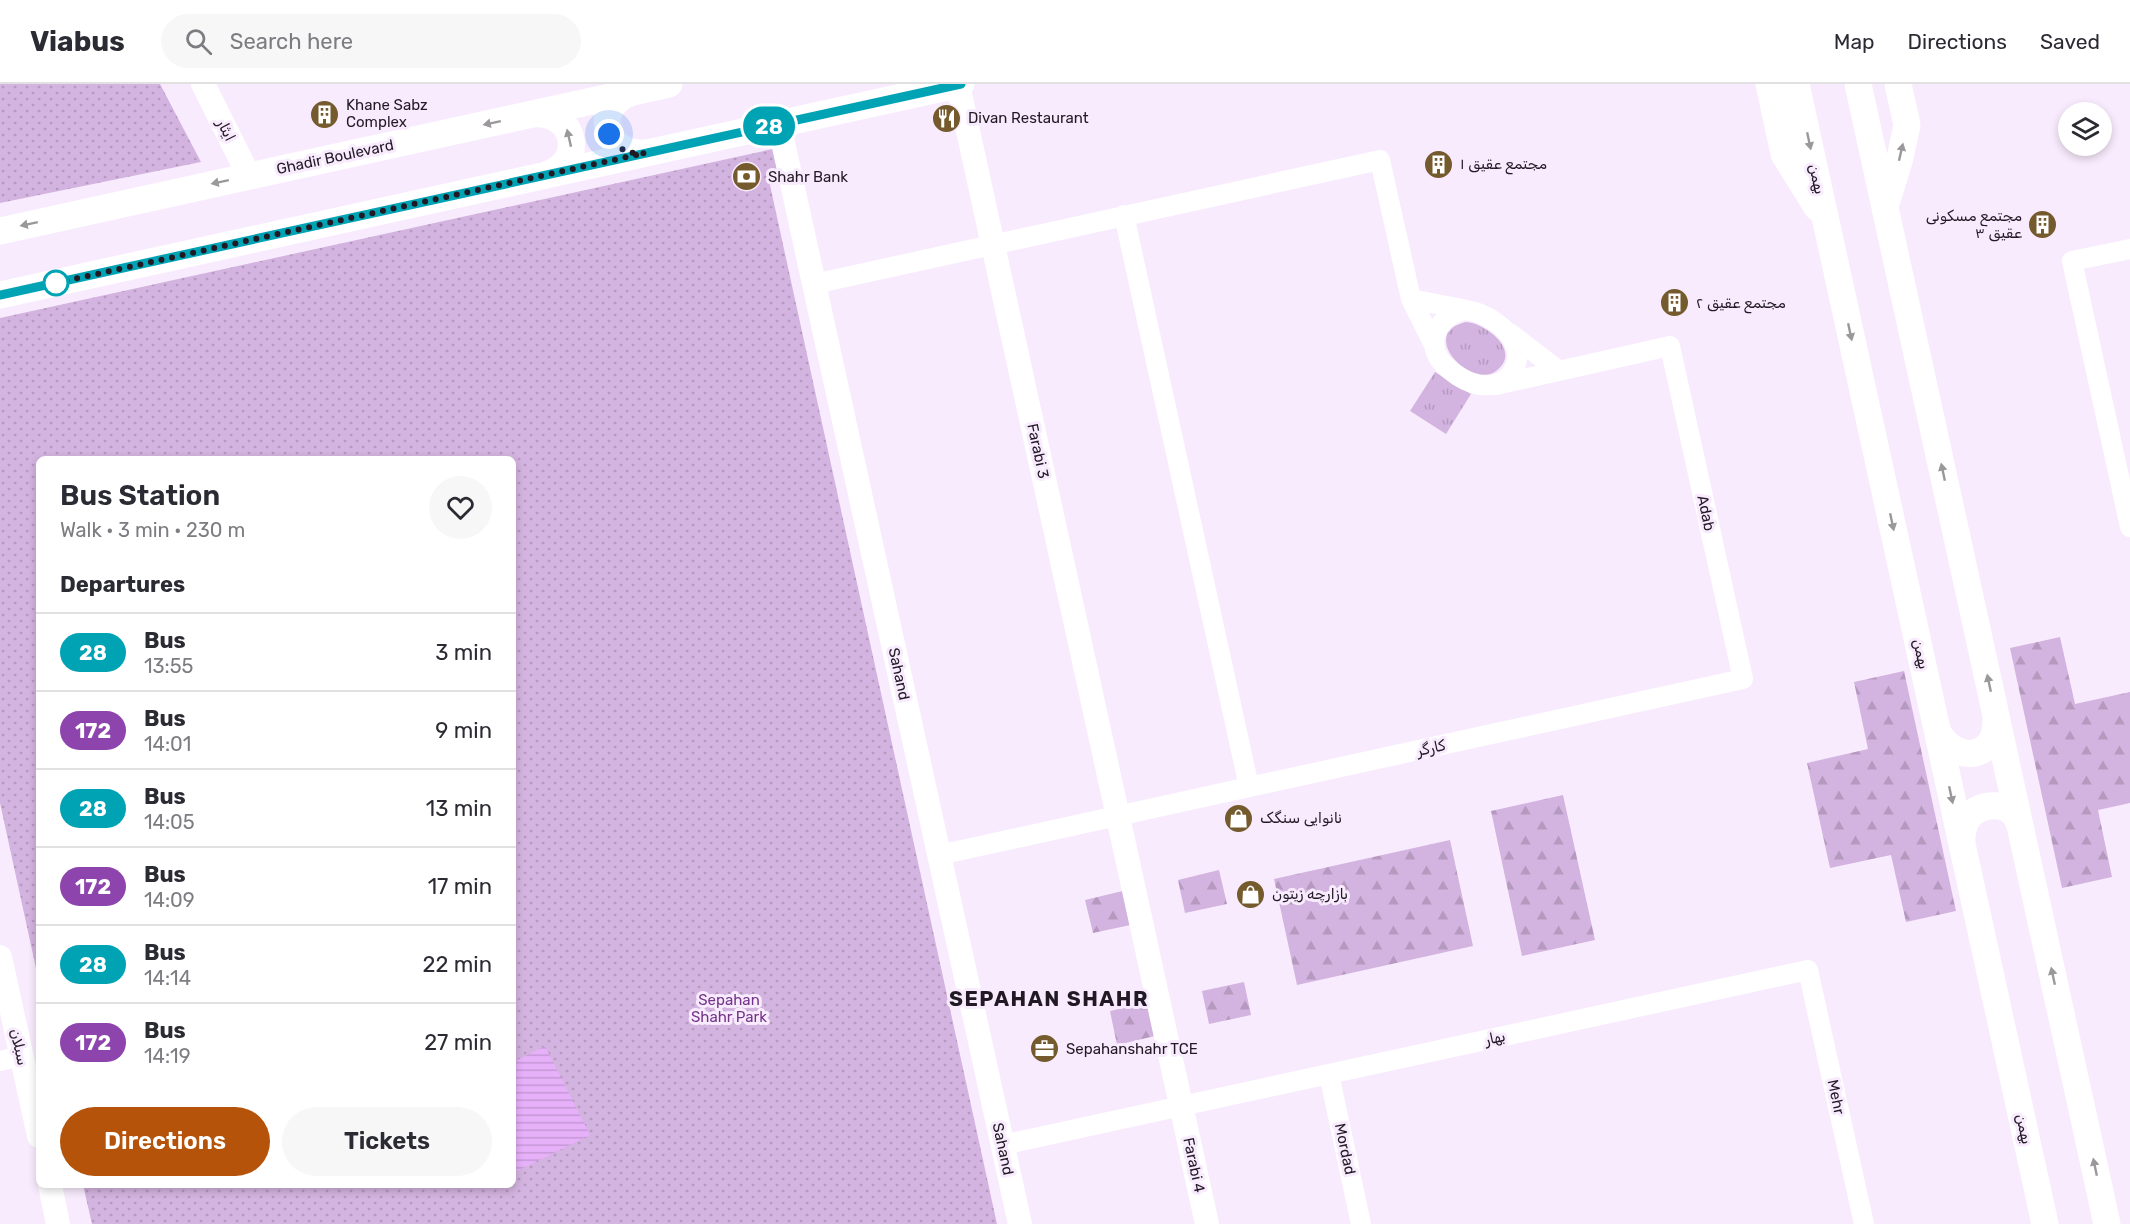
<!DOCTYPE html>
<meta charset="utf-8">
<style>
body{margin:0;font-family:Rubik,Cairo,sans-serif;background:#f7f7f7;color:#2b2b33;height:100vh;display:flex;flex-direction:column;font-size:22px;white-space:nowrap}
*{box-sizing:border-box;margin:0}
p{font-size:20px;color:#7c7c81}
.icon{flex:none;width:33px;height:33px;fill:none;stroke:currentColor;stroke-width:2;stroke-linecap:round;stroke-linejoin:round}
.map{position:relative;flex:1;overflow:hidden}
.panel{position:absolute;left:36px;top:372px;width:480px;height:732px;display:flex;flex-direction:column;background:#fff;border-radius:9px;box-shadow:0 3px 9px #0003}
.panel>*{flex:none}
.badge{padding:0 12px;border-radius:20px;font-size:21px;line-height:39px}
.fabs{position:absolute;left:2058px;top:18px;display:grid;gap:12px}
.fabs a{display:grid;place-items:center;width:54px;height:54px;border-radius:50%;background:#fff;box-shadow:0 3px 9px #0003;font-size:30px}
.you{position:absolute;width:30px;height:30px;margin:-15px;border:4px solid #fff;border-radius:50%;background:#1a73e8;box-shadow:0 0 0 9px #1a73e833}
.map>.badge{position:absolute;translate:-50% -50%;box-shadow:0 0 0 3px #fff}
h2{padding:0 24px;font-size:22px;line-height:54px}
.round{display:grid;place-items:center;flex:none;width:63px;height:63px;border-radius:32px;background:#f7f7f7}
.head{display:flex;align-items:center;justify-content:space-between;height:102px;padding:0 24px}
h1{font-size:28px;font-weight:600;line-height:45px}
.primary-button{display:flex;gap:12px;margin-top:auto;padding:12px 24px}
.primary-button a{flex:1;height:69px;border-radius:36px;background:#b45309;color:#fff;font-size:24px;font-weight:600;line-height:69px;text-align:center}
.primary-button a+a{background:#f7f7f7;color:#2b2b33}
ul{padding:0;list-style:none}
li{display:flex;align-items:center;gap:18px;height:78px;padding:0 24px;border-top:2px solid #e1e1e2}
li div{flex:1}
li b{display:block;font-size:22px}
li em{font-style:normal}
li .badge{min-width:66px;font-weight:700;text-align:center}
header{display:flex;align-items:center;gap:36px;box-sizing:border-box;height:84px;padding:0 30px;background:#fff;border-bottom:2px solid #e1e1e2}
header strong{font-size:28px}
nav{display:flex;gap:33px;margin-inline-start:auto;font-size:21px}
.search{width:420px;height:54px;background:#f7f7f7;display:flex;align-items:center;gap:15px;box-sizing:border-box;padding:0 21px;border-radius:33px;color:#7c7c81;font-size:22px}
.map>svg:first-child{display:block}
</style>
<header>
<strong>Viabus</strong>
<div class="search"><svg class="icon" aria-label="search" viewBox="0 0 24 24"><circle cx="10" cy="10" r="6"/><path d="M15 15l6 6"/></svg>Search here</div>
<nav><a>Map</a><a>Directions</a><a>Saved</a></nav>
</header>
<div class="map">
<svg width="2130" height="1140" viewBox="0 0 2130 1140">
<defs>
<pattern id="grass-tufts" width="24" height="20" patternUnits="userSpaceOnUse" patternTransform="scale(1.5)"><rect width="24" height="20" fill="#d3b3df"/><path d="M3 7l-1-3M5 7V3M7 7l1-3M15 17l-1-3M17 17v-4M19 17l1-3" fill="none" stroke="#b599bf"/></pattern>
<pattern id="forest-firs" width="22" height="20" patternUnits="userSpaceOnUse" patternTransform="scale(1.5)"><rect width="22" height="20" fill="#d3b3df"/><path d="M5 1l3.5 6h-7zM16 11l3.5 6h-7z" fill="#b599bf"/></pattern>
<pattern id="park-dots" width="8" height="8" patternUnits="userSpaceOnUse" patternTransform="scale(1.5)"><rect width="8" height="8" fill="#d3b3df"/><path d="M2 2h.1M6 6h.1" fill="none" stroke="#b599bf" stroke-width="1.8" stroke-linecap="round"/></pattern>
<pattern id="water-rules" width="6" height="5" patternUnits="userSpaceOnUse" patternTransform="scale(1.5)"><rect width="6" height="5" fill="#e7b1fa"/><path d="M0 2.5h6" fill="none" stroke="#c698d6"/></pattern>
</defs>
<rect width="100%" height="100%" fill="#f8ebfd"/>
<path fill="url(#grass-tufts)" d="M1466 238C1486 239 1523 268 1496 287 1471 306 1417 249 1466 238Z
M1435 288 1471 310 1446 350 1410 327Z"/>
<path fill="url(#forest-firs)" d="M2060 553 2075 620 2130 608V719L2098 726 2112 793 2062 804 2010 564Z
M1904 587 1956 827 1906 838 1891 771 1830 784 1807 679 1868 665 1854 598Z
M1563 711 1595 856 1522 872 1491 727Z
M1450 756 1473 862 1297 901 1274 795Z
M1219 786 1227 820 1185 829 1178 796Z
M1127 806 1135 840 1093 849 1085 816Z
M1244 898 1251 931 1209 940 1202 907Z
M1152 918 1159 951 1117 961 1110 927Z"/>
<path fill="url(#park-dots)" d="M0 0H160L201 78 0 119Z
M782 63 789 96 770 101 997 1140H92L83 1101H513V375H39V898L0 719V234Z"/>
<path fill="url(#water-rules)" d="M545 962 590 1051 513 1089V978Z"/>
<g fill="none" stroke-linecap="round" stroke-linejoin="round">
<path stroke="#fff" stroke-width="20" d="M1124 131 1249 703
M2130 165 2072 177 2130 443
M814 200 1380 76 1411 215 1434 261
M1411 215 1467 226
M1465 226C1477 227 1485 231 1495 238 1542 269 1506 323 1458 292 1448 285 1438 278 1435 265 1431 244 1447 230 1465 226Z
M1511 250 1559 287
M939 771 1743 595 1670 262 1496 301
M0 977 21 972
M1329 990 1361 1140
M1002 1061 1808 886 1864 1140"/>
<path stroke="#fff" stroke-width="24" d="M203 0 249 92
M958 1 1207 1140
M779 40 1020 1140
M0 873 39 1052
M50 1101 58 1140"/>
<path stroke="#fff" stroke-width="27" d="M1769 0 1784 70 1817 123
M1796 0 2045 1140
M1858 0 2107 1140
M630 9C592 23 604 72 645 69
M534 30C574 27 587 76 548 90
M1885 123 1900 74 1907 41 1898 0
M0 147 669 0
M0 211 961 0
M1937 646C1945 666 1974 680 1990 659 1996 652 1996 641 1996 632
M1962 759C1961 739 1970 724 1990 722 1998 721 2006 723 2012 728 2017 732 2019 739 2021 745"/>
</g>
<defs><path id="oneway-solid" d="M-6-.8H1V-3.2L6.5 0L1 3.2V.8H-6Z" transform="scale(1.5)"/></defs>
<g fill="#9b989c">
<use href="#oneway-solid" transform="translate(492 39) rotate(168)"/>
<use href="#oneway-solid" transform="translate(569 54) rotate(-103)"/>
<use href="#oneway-solid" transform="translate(1809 57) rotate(78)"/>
<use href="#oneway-solid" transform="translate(1901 68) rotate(-77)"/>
<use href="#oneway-solid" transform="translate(220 98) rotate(168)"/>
<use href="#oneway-solid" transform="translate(29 140) rotate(168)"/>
<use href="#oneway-solid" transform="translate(1850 248) rotate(78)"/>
<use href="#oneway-solid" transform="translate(1943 388) rotate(-102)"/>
<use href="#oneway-solid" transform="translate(1892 438) rotate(78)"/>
<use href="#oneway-solid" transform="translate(1989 599) rotate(-102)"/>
<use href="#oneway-solid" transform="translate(1951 711) rotate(78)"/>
<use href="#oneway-solid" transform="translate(2053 892) rotate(-102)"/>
<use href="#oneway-solid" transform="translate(2095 1083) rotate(-102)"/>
</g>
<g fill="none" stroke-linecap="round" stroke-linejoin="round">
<defs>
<path id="line" d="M0 211 961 0"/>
</defs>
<use href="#line" stroke="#fff" stroke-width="14"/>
<use href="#line" stroke="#00a3b4" stroke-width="9"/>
<path stroke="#211924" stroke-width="6" stroke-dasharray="0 10.8" d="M56 199 645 69C629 71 616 65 609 50"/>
</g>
<defs>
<symbol id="building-disc" viewBox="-11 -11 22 22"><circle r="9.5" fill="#745a2c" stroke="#f8ebfd"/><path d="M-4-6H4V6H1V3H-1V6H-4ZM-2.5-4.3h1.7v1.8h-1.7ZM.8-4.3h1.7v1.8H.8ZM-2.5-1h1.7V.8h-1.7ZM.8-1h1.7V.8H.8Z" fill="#fff"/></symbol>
<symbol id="restaurant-disc" viewBox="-11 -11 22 22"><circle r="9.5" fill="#745a2c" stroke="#f8ebfd"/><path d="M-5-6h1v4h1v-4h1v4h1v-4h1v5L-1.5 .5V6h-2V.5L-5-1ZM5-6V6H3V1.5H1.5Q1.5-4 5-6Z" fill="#fff"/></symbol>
<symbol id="bank-disc" viewBox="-11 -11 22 22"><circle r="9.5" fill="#745a2c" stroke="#f8ebfd"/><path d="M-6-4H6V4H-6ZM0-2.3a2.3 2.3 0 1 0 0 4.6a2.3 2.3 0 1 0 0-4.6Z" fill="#fff"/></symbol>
<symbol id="shop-disc" viewBox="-11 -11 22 22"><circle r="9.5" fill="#745a2c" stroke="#f8ebfd"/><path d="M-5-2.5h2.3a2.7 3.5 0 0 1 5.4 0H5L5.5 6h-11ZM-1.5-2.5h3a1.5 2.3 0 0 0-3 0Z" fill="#fff"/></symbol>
<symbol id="office-disc" viewBox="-11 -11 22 22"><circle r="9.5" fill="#745a2c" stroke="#f8ebfd"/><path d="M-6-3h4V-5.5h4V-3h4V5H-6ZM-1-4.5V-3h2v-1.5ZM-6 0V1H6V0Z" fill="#fff"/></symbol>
</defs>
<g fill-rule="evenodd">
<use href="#building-disc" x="308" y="14" width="33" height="33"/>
<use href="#restaurant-disc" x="930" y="18" width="33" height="33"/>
<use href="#building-disc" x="1422" y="64" width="33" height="33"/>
<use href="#bank-disc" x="730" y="76" width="33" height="33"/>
<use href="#building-disc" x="2026" y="124" width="33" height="33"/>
<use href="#building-disc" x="1658" y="202" width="33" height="33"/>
<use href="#shop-disc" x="1222" y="718" width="33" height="33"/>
<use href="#shop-disc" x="1234" y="794" width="33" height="33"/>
<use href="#office-disc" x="1028" y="948" width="33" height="33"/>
</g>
<circle fill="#fff" stroke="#00a3b4" stroke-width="3" cx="56" cy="199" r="12"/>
<g text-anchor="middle" stroke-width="6" stroke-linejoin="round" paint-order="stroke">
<g font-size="15" fill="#211924" stroke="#f8ebfd" text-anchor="start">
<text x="346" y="26">Khane Sabz<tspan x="346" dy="17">Complex</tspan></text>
<text x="968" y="39">Divan Restaurant</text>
<text x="1460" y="85">مجتمع عقیق ۱</text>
<text x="768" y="98">Shahr Bank</text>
<text x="2022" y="137" text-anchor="end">مجتمع مسکونی<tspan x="2022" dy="17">عقیق ۳</tspan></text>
<text x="1696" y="224">مجتمع عقیق ۲</text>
<text x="1260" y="739">نانوایی سنگک</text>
<text x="1272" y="815">بازارچه زیتون</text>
<text x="1066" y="970">Sepahanshahr TCE</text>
</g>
<g font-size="15" fill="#211924" stroke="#f8ebfd">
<text transform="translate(226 46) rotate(63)" y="5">ایثار</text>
<text transform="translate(335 73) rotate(-12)" y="5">Ghadir Boulevard</text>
<text transform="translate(1817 95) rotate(78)" y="5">بهمن</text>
<text transform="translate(1038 367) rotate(78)" y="5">Farabi 3</text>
<text transform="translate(1706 429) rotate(78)" y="5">Adab</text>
<text transform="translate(1921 570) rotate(78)" y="5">بهمن</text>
<text transform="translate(899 590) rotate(78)" y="5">Sahand</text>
<text transform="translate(1431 664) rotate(-12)" y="5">کارگر</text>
<text transform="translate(1495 954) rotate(-12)" y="5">بهار</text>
<text transform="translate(19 963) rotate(78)" y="5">سبلان</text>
<text transform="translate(1836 1013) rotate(78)" y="5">Mehr</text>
<text transform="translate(2024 1045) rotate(78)" y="5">بهمن</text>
<text transform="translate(1003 1065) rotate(78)" y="5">Sahand</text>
<text transform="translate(1345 1065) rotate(78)" y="5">Mordad</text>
<text transform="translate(1194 1081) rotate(78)" y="5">Farabi 4</text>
</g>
<g font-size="15" fill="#743489" stroke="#f8ebfd">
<text x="729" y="921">Sepahan<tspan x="729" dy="17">Shahr Park</tspan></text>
</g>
<g font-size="21" font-weight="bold" letter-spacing="1.5" fill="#211924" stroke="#f8ebfd">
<text x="1049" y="922">SEPAHAN SHAHR</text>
</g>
</g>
</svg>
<div class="fabs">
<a><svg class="icon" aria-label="layers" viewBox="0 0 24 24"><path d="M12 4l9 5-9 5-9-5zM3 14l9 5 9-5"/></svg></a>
</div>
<div class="you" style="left:609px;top:50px"></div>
<b class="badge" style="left:769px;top:42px;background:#00a3b4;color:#fff">28</b>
<section class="panel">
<div class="head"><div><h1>Bus Station</h1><p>Walk · 3 min · 230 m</p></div><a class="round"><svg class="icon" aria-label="heart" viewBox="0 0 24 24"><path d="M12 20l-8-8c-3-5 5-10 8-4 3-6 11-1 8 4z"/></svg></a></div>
<h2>Departures</h2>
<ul>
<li><span class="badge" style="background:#00a3b4;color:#fff">28</span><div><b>Bus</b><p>13:55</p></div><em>3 min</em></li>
<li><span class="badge" style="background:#8e44ad;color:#fff">172</span><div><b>Bus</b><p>14:01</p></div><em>9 min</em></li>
<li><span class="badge" style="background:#00a3b4;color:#fff">28</span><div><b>Bus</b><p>14:05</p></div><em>13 min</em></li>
<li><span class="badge" style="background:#8e44ad;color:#fff">172</span><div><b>Bus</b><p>14:09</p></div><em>17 min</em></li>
<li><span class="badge" style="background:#00a3b4;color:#fff">28</span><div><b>Bus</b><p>14:14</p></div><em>22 min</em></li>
<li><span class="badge" style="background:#8e44ad;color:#fff">172</span><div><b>Bus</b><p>14:19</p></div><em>27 min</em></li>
</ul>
<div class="primary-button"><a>Directions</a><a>Tickets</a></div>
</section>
</div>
